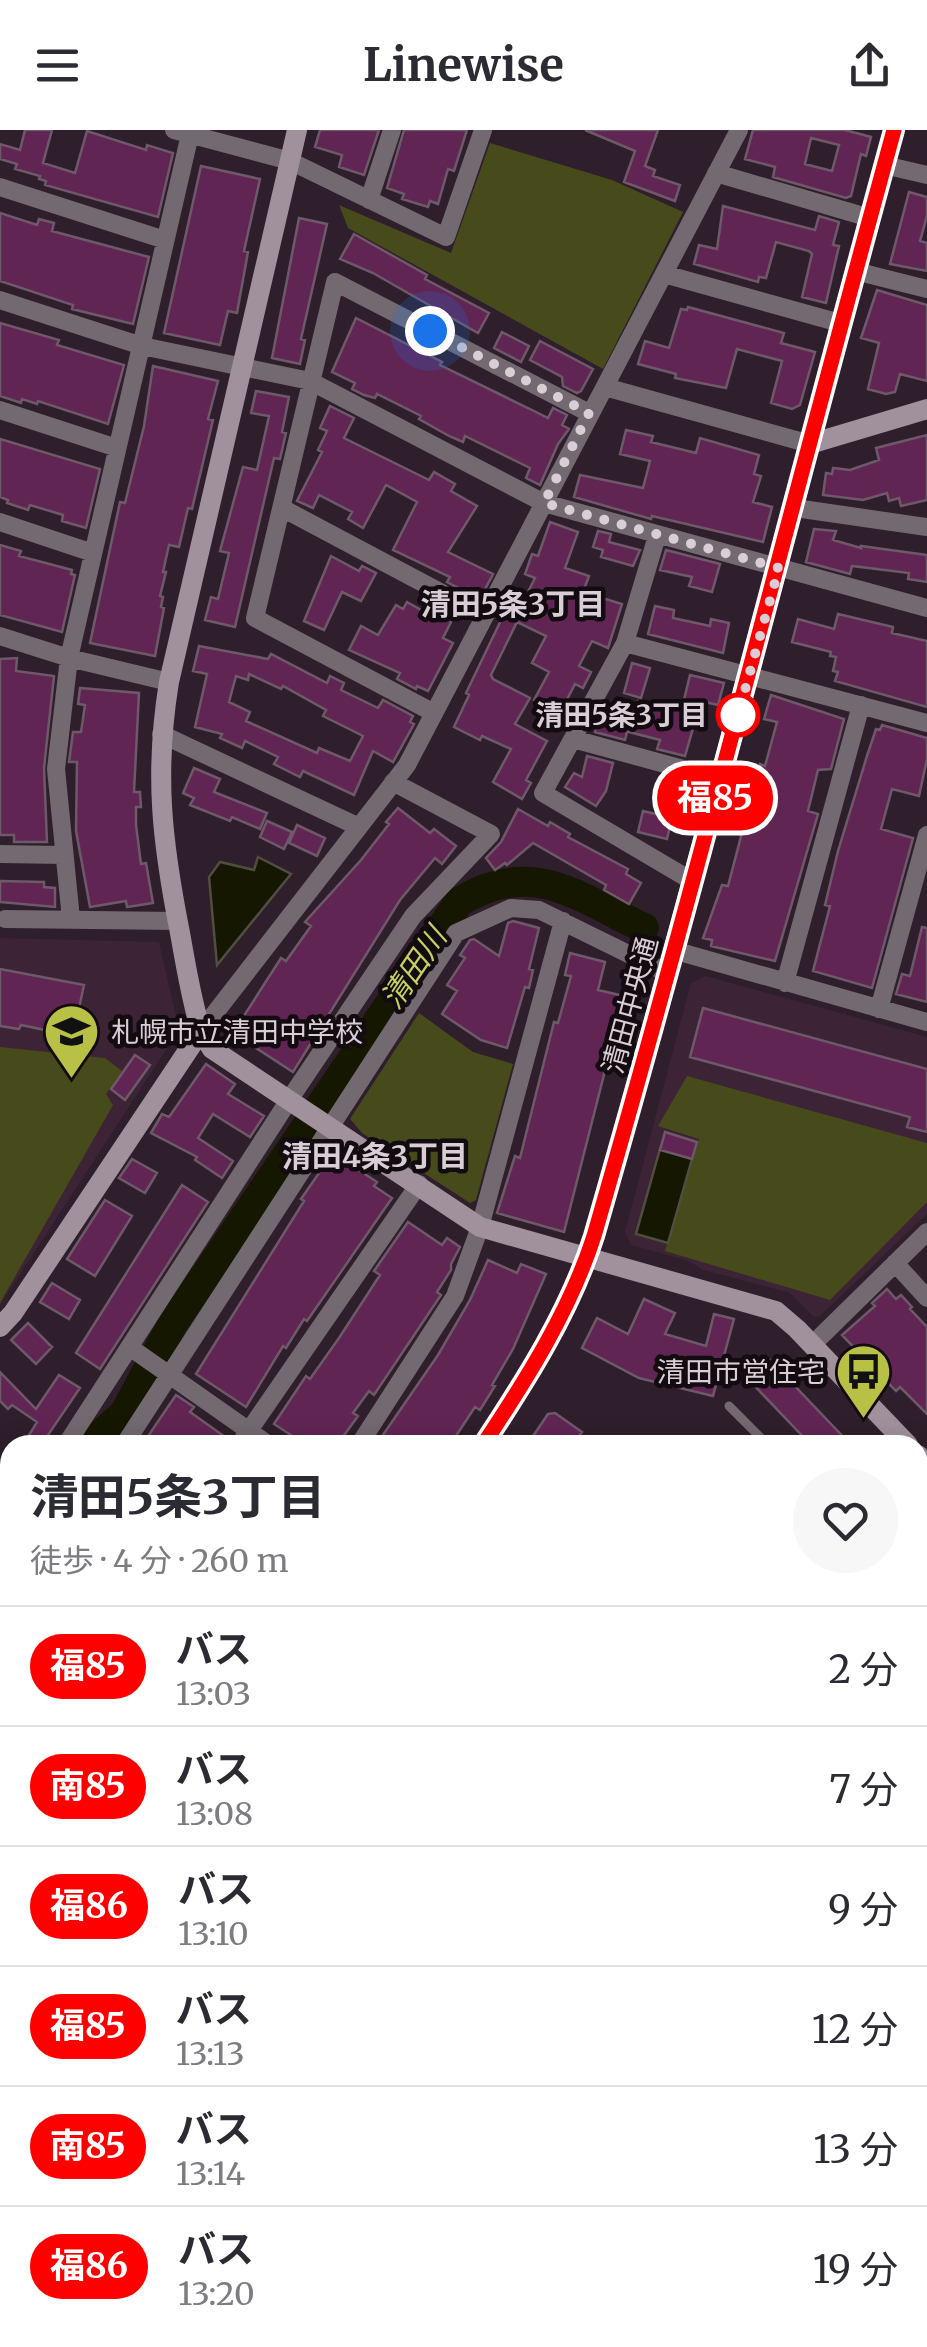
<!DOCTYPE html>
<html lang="ja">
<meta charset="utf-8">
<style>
body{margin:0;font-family:Merriweather,"Noto Sans JP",serif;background:#f7f7f7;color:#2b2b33;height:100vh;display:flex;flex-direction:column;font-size:38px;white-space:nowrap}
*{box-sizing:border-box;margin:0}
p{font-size:32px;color:#7c7c81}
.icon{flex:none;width:55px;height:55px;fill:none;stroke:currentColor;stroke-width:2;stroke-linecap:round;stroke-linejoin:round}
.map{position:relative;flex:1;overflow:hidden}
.panel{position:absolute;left:0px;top:1305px;width:928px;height:912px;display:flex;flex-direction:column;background:#fff;border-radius:30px 30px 0 0;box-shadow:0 5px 25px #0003}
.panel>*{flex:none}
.badge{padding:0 20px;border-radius:32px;font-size:35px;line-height:65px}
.you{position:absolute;width:50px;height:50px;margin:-25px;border:8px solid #fff;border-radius:50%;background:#1a73e8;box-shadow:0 0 0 15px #1a73e833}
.map>.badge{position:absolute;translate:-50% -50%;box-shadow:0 0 0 5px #fff}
.round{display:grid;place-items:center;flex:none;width:105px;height:105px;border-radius:52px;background:#f7f7f7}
.overview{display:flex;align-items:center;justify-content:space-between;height:170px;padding:0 30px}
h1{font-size:48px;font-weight:700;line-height:75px}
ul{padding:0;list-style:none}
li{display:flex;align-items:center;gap:30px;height:120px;padding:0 30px;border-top:2px solid #e1e1e2}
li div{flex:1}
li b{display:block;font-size:38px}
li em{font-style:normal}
li .badge{min-width:110px;font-weight:700;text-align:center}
header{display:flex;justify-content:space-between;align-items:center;height:130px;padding:0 30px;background:#fff;font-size:45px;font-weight:700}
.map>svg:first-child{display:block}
</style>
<header><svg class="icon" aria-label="menu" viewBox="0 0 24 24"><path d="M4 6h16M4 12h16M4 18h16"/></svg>Linewise<svg class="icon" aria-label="share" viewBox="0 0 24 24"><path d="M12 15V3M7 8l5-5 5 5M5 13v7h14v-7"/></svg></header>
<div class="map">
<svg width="927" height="2217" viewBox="0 0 927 2217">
<rect width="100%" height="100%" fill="#2f1e2b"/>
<path fill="#3c2436" d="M0 808 159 812 179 900 0 1175Z
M706 846 927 907V1084L819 1187 813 1186 790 1163 704 1140 686 1130 631 1115 625 1102 691 853Z"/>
<path fill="#474a1b" d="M490 13 612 50 683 82 603 239 348 98 339 75 451 123Z
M419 883 473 922 513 934 476 1070 470 1073 362 1003 350 989Z
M0 917 105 928 122 941 106 964 113 975 0 1173Z
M687 946 927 1013V1072L830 1170 665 1121 699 1009 658 996Z
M927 1820V2135L918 2129V1821Z"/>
<path fill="#151700" stroke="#504e40" stroke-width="2.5" d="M258 727 291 744 217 835 209 747 220 732 254 740Z
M660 1019 692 1029 668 1113 636 1104Z"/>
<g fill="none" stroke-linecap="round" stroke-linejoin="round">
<path stroke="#504e40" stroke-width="5" d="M0 1576 10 1583
M918 1784 927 1781"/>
<path stroke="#151700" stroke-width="30" d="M89 1315 124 1284 173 1193 459 772C532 727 576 766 644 798
M0 1455 10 1438"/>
</g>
<path fill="#612554" stroke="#6e5968" stroke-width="2.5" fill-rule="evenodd" d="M25 0H52L43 33 75 43 87 1 146 20 147 15 173 23 158 87 45 55 46 51 39 49 40 46 15 39 17 34 0 29V14L20 20Z
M320 0H379L364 45 339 37 342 25 315 17Z
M404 0H467L454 41 448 39 438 74 430 71 428 77 402 69 404 64 387 58Z
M585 0H658L645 36 655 40 653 46 680 55 675 71 624 52 635 21Z
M753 0H845L871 7 866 26 861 24 851 66 846 68 773 47 775 37 745 29ZM811 8 839 15 832 41 805 34Z
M201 36 260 49 244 121 248 122 237 183 228 181 220 215 164 203Z
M909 62 927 67V86L920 111 927 113V141L890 134Z
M723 76 815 100 819 86 839 92 833 115 839 116 826 173 802 167 812 124 809 121 776 112 766 148 759 147 758 152 694 134 699 115 717 119Z
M0 83 37 95 39 89 54 93 52 101 149 127 133 194 72 179 73 175 0 151Z
M299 88 327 94 301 209 305 210 300 234 272 228Z
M354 104 427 145 425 149 489 183 478 203 373 143 340 129Z
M877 160 927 175V251L900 244 895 262 886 264 868 259 879 213 861 208Z
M688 177 784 203 781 213 815 222 800 275 792 279 771 273 782 231 737 219 726 258 675 248 676 244 638 234 645 211 669 218 681 179 687 180Z
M356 188 442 232 440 235 534 281 548 288 553 278 567 285 562 295 569 299 558 314 540 355 526 348 530 338 465 306 463 312 449 306 419 289 421 286 377 264 375 268 364 265 352 259 355 253 332 242Z
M0 193 59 210 57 215 124 235 108 294 38 271 37 274 22 269 21 273 0 266Z
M502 202 529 216 521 232 494 218Z
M540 211 593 239 581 261 577 263 563 256 562 247 530 230Z
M153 236 218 251 208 289 213 290 192 379 188 378 179 417 169 415 163 442H166L160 466 163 467 161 477 164 478 155 526 90 513 120 372 125 373 144 296Z
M256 261 289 267 282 302 286 303 280 329 274 328 235 497 205 490 211 467 218 469 229 423 220 421 243 337 257 340 269 286 251 283Z
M330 276 354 288 344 308 429 350 434 342 455 354 451 361 477 376 448 422 493 444 482 465 468 458 466 462 447 452 450 447 393 420 417 372 386 355 363 398 348 389 352 382 319 365 313 378 297 371 322 322 318 320 327 301 320 298Z
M626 300 653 306 651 312 696 323 700 308 759 325 754 344 761 346 753 372 772 377 763 412 652 386 651 389 574 367 580 345 643 358 650 331 620 324Z
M927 305V370L901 376 899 368 889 371 887 363 863 370 823 365 826 343 832 344 833 338 850 340 879 330 876 318Z
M0 309 100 339 86 398 62 391 63 385 30 375 28 380 7 373 8 370 0 367Z
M550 392 578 402 565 438 589 446 583 462 622 474 608 518 592 511 579 536 591 542 583 558 575 554 560 583 534 570 549 542 532 533 546 506 517 492 491 545 493 549 530 568 515 594 547 611 526 650 531 653 522 669 493 652 511 619 482 606 480 610 454 597 469 565 466 563 504 484 512 468 522 474 535 448 525 444 532 424 538 426Z
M814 399 836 401 833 410 861 418V416L927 425V452L908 449 909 443 852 436 850 444 806 432Z
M598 401 611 404 609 412 640 420 633 436 601 427 603 420 593 417Z
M0 415 21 421 19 426 72 440 71 444 75 445 62 502 0 485Z
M666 420 720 434 712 462 689 456 692 447 660 440Z
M331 426 359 441 362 436 376 443 361 471 342 462 324 500 304 491Z
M407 472 430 485 436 474 455 484 443 508 453 513 428 561 417 556 416 559 397 549 400 543 349 520 361 496 378 505 396 475 403 479Z
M655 476 674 480 673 488 710 496 711 489 729 493 723 523 648 504Z
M838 484 893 497 892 503 927 511V577L835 551 838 542 833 541 836 527 830 526 831 522 792 512 798 489 834 499Z
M199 516 268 529 271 524 327 553 330 546 344 553 341 560 378 578 383 570 413 586 410 592 414 594 393 632 373 621 354 665 303 641 300 647 274 634 278 627 245 611 242 618 220 608 222 604 195 597 207 544 193 541ZM249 544 281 559 283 556 326 580 323 586 363 606 350 631 319 618 317 623 246 591 250 582 229 572 236 546 248 550Z
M17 528 16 541 54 546 44 638 47 712H14V705H0V529Z
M632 533 650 538 641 568 624 563Z
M690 545 724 553 718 575 701 571 685 626 657 619 660 610 629 602 638 571 669 579 671 571 683 574Z
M80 558 139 563 134 662H140L141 677H136V695L141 734 146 733 153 773 127 777 126 771 90 777 76 701 77 632H69L73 602H81L85 575 78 574Z
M771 565 844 589 831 639 818 640 808 681 818 684 775 831 711 816 712 810 703 808 722 755 728 756 760 634 765 636 777 592 764 589Z
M599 586 629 594 625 610 595 602Z
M882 595 927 608V629L919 666 892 659 881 699 913 708 872 858 813 841 830 776 825 775 838 721 867 626 876 599 880 600Z
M587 626 613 633 606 661 596 676 565 657 574 643 582 647Z
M194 638 220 649 214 662 267 683 260 699 232 687 230 691 190 675 194 668 183 663Z
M398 678 430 703 434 699 456 716 442 734 435 728 400 770 293 942 233 903 281 828 286 831 311 796 305 792 361 730 389 694 386 692Z
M518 679 548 696 550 692 570 704 568 707 628 739 626 744 641 753 629 774 604 760 606 755 533 713 507 735 505 733 495 740 486 728 501 712Z
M643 681 672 688 667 709 638 702Z
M267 691 292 702 284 719 260 707Z
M297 695 325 708 317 726 289 713Z
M0 751 44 752V757L55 758V777L0 772Z
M513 791 539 798 529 839 533 840 529 858 525 857 507 918 481 910 442 884 457 861 447 855 465 828 460 825 470 810 474 809 499 826 508 793Z
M922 797 927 798V872L896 864 902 844 910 846Z
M570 823 605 832 598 860 624 866 564 1102 497 1083 515 1026 520 1028 554 892 558 893 571 846 565 845Z
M0 839 84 855 73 906 21 895 19 899 0 896Z
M703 878 927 939V1002L907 997 910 987 690 927Z
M135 925 150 935 125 970 111 959Z
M206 934 235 954 228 964 264 986 250 1007 213 984 198 1008 233 1031 222 1048 195 1030 197 1027 151 1003 162 984 169 987Z
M665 1002 697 1012 692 1029 660 1020Z
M333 1023 377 1052 374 1056 392 1068 307 1191 304 1189 286 1218 283 1216 246 1277 196 1244 304 1071 301 1069Z
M132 1029 157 1043 145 1063 119 1048Z
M182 1055 208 1072 100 1239 76 1223Z
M105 1070 132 1086 95 1146 67 1129Z
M408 1092 442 1115 447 1108 460 1117 451 1134V1140L437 1162 441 1165 374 1265 369 1261 353 1283 358 1286 337 1315H306L274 1294 306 1246 310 1249 339 1208 380 1145 374 1141Z
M488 1130 517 1143 521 1134 546 1144 513 1219 492 1255 495 1256 480 1280 475 1277 450 1315H376L438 1225 470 1170Z
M52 1153 80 1170 69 1189 40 1172Z
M887 1159 896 1169 901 1165 912 1177 910 1179 927 1197V1284L900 1257 896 1261 842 1205 875 1176 872 1173Z
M644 1169 675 1183 665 1204 706 1216 714 1184 734 1189 713 1266 639 1248 582 1218 597 1188 628 1204Z
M28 1193 52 1217 36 1234 11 1210Z
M770 1230 851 1315H811L749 1250Z
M0 1242 36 1279 59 1245 80 1258 48 1305 55 1309 54 1315H23L37 1292 12 1275 8 1279 0 1271Z
M176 1265 194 1277 190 1282 228 1309 227 1315H142Z
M555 1283 582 1302 572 1315H527L548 1284Z"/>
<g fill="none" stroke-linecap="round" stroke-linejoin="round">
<path stroke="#736970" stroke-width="9" d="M729 1276 768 1315
M0 1611 10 1592
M0 1674 4 1684"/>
<path stroke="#736970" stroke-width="18" d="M174 0 290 31 446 107 483 0
M884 35 927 45
M716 43 870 88
M0 57 165 110
M369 70 392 0
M855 141 927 159
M664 144 840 193
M0 170 142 216 310 251 544 373 927 478
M605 257 810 314
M0 280 117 318
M282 378 485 486
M795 378 927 397
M0 392 93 423
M657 406 625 513 543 663 692 751
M0 506 69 528 169 552
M625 513 927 593
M434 583 255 488 335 152 589 283
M161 604 359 697
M573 609 720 649
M0 724 63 725
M5 789 177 791
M71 789 56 639 69 528 191 0
M673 820 927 892
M785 853 861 575
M879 879 927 705
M201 901 407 635 739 0
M895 1133 927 1168
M812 1215 927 1102
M131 1218 269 1315
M66 1315 289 970 413 786 491 704 393 652
M124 1315 456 803 511 778 539 780 667 843
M239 1315 419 1054
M359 1315 455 1166 480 1097 563 791
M0 1415 10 1400
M918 1485 927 1495
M0 1504 10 1489
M918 1525 927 1516
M0 1547 10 1554
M918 1652 927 1643
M918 1745 927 1742
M918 1809 927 1806
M918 2144 927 2154 918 2163
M285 2208 293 2217
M501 2208 509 2217
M0 2215 1 2217
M392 2217 404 2208
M562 2217 573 2208
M739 2217 751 2208
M864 2217 873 2208"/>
<path stroke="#a0919c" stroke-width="20" d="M297 0 169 552C154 644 162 712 180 803 186 836 191 869 201 901L212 919 480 1097 776 1181 797 1199 908 1315
M810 314 927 279
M0 1197 13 1183 201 901
M483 1315C526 1250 570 1181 594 1106 699 738 793 368 894 0
M918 1325 927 1335
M918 1384 927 1375
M0 1907 10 1901
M834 2208 843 2217"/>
<path stroke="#c3afbd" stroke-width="25" d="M0 1985 10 2001
M0 2047 10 2063
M110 2208 117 2217
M143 2208 150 2217"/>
</g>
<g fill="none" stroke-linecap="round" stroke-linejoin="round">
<defs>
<path id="line" d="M483 1315C526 1250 570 1181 594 1106 700 739 793 368 894 0"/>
</defs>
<use href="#line" stroke="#fff" stroke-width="22"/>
<use href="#line" stroke="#f00" stroke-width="15"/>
<path stroke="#d9cdd6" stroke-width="10" stroke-dasharray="0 18" d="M430 201 589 283 544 373 779 438 738 585"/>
</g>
<defs>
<symbol id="school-pin" viewBox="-11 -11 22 30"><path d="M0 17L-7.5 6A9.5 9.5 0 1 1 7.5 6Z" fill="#b9c046" stroke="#120b10"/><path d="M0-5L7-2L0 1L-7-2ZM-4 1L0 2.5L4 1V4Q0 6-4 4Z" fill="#111"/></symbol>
<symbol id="bus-pin" viewBox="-11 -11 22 30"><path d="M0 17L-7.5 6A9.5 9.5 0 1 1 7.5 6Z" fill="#b9c046" stroke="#120b10"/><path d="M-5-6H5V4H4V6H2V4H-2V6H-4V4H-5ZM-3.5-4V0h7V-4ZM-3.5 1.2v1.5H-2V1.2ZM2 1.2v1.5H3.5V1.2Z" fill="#111"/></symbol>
</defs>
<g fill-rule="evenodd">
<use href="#school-pin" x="40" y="870" width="63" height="86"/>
<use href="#bus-pin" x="832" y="1210" width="63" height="86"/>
</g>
<circle fill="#fff" stroke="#f00" stroke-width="5" cx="738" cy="585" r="20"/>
<g text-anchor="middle" stroke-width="9" stroke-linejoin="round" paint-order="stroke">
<g font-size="28" font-weight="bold" fill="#d9cdd6" stroke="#120b10" text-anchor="end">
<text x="708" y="595">清田5条3丁目</text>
</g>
<g font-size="28" fill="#d9cdd6" stroke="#120b10">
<text transform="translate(630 875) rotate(-75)" y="10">清田中央通</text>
</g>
<g font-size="28" fill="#d9cdd6" stroke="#120b10" text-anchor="start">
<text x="111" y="912">札幌市立清田中学校</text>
<text x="825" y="1252" text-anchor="end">清田市営住宅</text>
</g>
<g font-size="30" font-weight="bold" fill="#d9cdd6" stroke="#120b10">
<text x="513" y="485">清田5条3丁目</text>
<text x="375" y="1037">清田4条3丁目</text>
</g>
<g font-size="30" font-style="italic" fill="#c8d05f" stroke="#120b10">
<text transform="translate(414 838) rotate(-56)" y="10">清田川</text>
</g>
</g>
</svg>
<div class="you" style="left:430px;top:201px"></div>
<b class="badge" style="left:715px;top:668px;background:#f00;color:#fff">福85</b>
<section class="panel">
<div class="overview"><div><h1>清田5条3丁目</h1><p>徒歩 · 4 分 · 260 m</p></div><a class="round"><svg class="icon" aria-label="heart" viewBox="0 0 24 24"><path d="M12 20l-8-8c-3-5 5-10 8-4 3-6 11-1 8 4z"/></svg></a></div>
<ul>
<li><span class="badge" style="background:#f00;color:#fff">福85</span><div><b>バス</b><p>13:03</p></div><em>2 分</em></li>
<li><span class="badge" style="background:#f00;color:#fff">南85</span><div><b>バス</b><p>13:08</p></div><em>7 分</em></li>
<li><span class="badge" style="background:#f00;color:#fff">福86</span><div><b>バス</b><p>13:10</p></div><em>9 分</em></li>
<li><span class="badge" style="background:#f00;color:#fff">福85</span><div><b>バス</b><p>13:13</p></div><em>12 分</em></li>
<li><span class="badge" style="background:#f00;color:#fff">南85</span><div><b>バス</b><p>13:14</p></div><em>13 分</em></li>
<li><span class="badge" style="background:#f00;color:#fff">福86</span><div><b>バス</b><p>13:20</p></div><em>19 分</em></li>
</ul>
</section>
</div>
